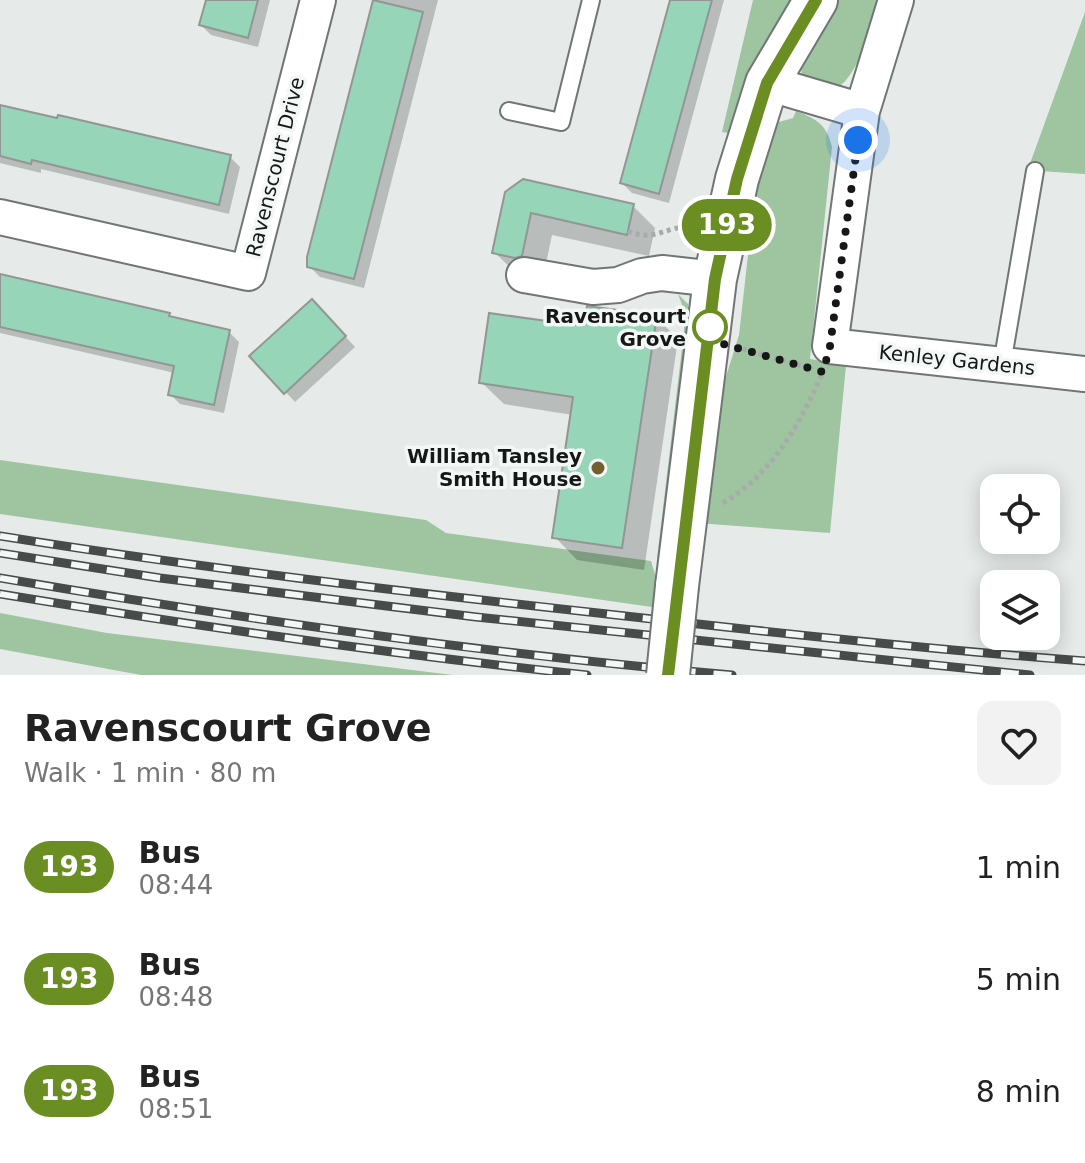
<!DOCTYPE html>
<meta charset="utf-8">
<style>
body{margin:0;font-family:"DejaVu Sans",sans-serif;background:#f2f2f2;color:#222;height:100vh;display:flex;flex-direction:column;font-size:30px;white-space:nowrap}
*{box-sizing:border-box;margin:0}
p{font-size:26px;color:#767676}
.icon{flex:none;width:44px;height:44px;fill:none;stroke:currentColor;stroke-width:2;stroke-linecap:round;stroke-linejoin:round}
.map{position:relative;height:675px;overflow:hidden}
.side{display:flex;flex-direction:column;background:#fff;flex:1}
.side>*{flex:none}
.badge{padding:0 16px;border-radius:26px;font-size:28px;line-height:52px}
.tools{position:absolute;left:980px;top:474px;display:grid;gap:16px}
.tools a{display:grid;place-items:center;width:80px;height:80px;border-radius:16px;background:#fff;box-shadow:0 4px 20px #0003;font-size:40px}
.you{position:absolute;width:40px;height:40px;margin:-20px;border:6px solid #fff;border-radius:50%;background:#1a73e8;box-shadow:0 0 0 12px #1a73e833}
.map>.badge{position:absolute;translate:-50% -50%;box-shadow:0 0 0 4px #fff}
.round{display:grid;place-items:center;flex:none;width:84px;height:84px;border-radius:16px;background:#f2f2f2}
.summary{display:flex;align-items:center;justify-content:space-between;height:136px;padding:0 24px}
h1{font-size:38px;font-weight:600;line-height:60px}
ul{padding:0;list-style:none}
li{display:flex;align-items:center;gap:24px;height:112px;padding:0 24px}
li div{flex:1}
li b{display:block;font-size:30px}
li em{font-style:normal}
li .badge{min-width:88px;font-weight:700;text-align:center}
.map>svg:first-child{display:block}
</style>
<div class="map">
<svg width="1085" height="675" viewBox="0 0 1085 675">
<rect width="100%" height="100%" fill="#e6ebea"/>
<path fill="#9ec4a0" d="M753 0H804L743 92 728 133 722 132Z
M836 0H882C875 19 854 90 831 89 822 89 810 81 802 78L801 66Z
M1085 12V174L1040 171 1010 350 996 348 1028 169Z
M796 111C817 119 827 125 832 147L810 359 846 365 830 533 697 523 709 431 739 335 755 193 772 124 793 118Z
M678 294 688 304 690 317 661 560 657 559 684 331V310Z
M0 460 426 520 446 533 651 561 660 591 659 608 0 514Z
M0 613 107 633 453 675H141L0 649Z"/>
<path fill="#0003" d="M207 0H270L258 47 211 35 201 25Z
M375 0H438L364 288 320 277 309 266V257Z
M672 0H724L669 203 632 193 622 183Z
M0 106 230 157 240 167 229 214 41 169V173L0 163Z
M507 193 633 206 655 228 649 256 552 235 543 278 517 274 494 252Z
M0 277 169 315 174 320 229 332 239 342 224 413 180 404 170 394 175 373 0 333Z
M322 311 355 347 295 402 252 356Z
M656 317 678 339 644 570 577 560 555 537 573 415 504 404 481 382Z"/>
<path fill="#97d5b8" stroke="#929694" stroke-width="2" d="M206 0H258L248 38 199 25Z
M373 0 423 12 354 279 307 267V257Z
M670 0H712L659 194 620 183Z
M0 105 57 118 58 115 231 155 219 205 32 160 31 164 0 156Z
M523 179 634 204 627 235 531 213 522 256 515 258 492 253 505 192Z
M0 274 170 313 169 316 230 330 214 405 168 395 174 366 0 327Z
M312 299 346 336 284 394 249 356Z
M587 306 657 315 622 548 552 538 573 397 479 383 489 313 583 326Z"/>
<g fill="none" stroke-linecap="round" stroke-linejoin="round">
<defs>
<path id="service" d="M509 111 561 122 591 0
M1002 364 1035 171"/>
<path id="minor" d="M896 0 862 111 830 346 1085 374
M767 83 862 111
M0 217 248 273 318 0
M524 275 593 287 618 285 642 276 662 273 715 279"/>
<path id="tertiary" d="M677 586 715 279 737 179 767 83 816 0"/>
</defs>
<use href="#service" stroke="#717574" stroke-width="20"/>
<use href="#minor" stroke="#717574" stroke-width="38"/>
<use href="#tertiary" stroke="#717574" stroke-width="46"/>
<path stroke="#a7abaa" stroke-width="5" stroke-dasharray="4 4" stroke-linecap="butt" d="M628 231C655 243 666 225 692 227
M743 349 806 367
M723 503C772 474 800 424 822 374"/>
<use href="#service" stroke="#fff" stroke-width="16"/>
<use href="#minor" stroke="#fff" stroke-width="34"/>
<use href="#tertiary" stroke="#fff" stroke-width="42"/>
<defs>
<path id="rail" d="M0 536C199 568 398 591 598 613 760 631 923 649 1085 661
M0 553 160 578 476 617 1030 675
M0 578C242 619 487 654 732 675
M0 594C195 626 390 654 587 675"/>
</defs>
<use href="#rail" stroke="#484b4a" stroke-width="9"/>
<use href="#rail" stroke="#f3f8f7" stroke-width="6" stroke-dasharray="18" stroke-linecap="butt"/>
<defs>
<path id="tertiary-bridge" d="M668 675 677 586"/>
</defs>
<use href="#tertiary-bridge" stroke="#717574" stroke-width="46" stroke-linecap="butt"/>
<use href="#tertiary-bridge" stroke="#fff" stroke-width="42"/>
</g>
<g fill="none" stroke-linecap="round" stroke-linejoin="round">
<defs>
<path id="line" d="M668 675 715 279 737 179 767 83 816 0"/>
</defs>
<use href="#line" stroke="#fff" stroke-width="18"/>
<use href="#line" stroke="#6b8e23" stroke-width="12"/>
<path stroke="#161817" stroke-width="8" stroke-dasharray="0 14.4" d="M710 327 709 340 823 372 830 346 858 140"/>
</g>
<circle fill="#fff" stroke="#6b8e23" stroke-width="4" cx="710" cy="327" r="16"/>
<circle fill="#72612f" stroke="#f3f8f7" stroke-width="3" cx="598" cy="468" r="8"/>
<g text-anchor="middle" stroke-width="7" stroke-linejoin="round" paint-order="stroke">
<g font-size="20" fill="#161817" stroke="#f3f8f7">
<text transform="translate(275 167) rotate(-76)" y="7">Ravenscourt Drive</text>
<text transform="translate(957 360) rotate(6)" y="7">Kenley Gardens</text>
</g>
<g font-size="20" font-weight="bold" fill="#161817" stroke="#f3f8f7" text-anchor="end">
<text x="686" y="323">Ravenscourt<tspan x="686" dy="23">Grove</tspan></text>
</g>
<g font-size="20" font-weight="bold" fill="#161817" stroke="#f3f8f7" text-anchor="end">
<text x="582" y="463">William Tansley<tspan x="582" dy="23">Smith House</tspan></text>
</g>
</g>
</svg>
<div class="tools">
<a><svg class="icon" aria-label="locate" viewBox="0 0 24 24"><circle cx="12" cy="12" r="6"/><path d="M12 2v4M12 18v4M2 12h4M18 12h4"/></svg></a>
<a><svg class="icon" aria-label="layers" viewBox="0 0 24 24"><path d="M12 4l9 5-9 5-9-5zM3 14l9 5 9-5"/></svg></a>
</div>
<div class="you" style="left:858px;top:140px"></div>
<b class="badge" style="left:727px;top:225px;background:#6b8e23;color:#fff">193</b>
</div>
<section class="side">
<div class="summary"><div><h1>Ravenscourt Grove</h1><p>Walk · 1 min · 80 m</p></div><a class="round"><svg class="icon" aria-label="heart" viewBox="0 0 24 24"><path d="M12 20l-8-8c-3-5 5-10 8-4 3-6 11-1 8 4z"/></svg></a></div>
<ul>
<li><span class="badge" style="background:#6b8e23;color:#fff">193</span><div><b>Bus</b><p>08:44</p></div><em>1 min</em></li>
<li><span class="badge" style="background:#6b8e23;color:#fff">193</span><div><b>Bus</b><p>08:48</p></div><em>5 min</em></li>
<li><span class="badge" style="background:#6b8e23;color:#fff">193</span><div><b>Bus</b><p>08:51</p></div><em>8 min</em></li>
</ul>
</section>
